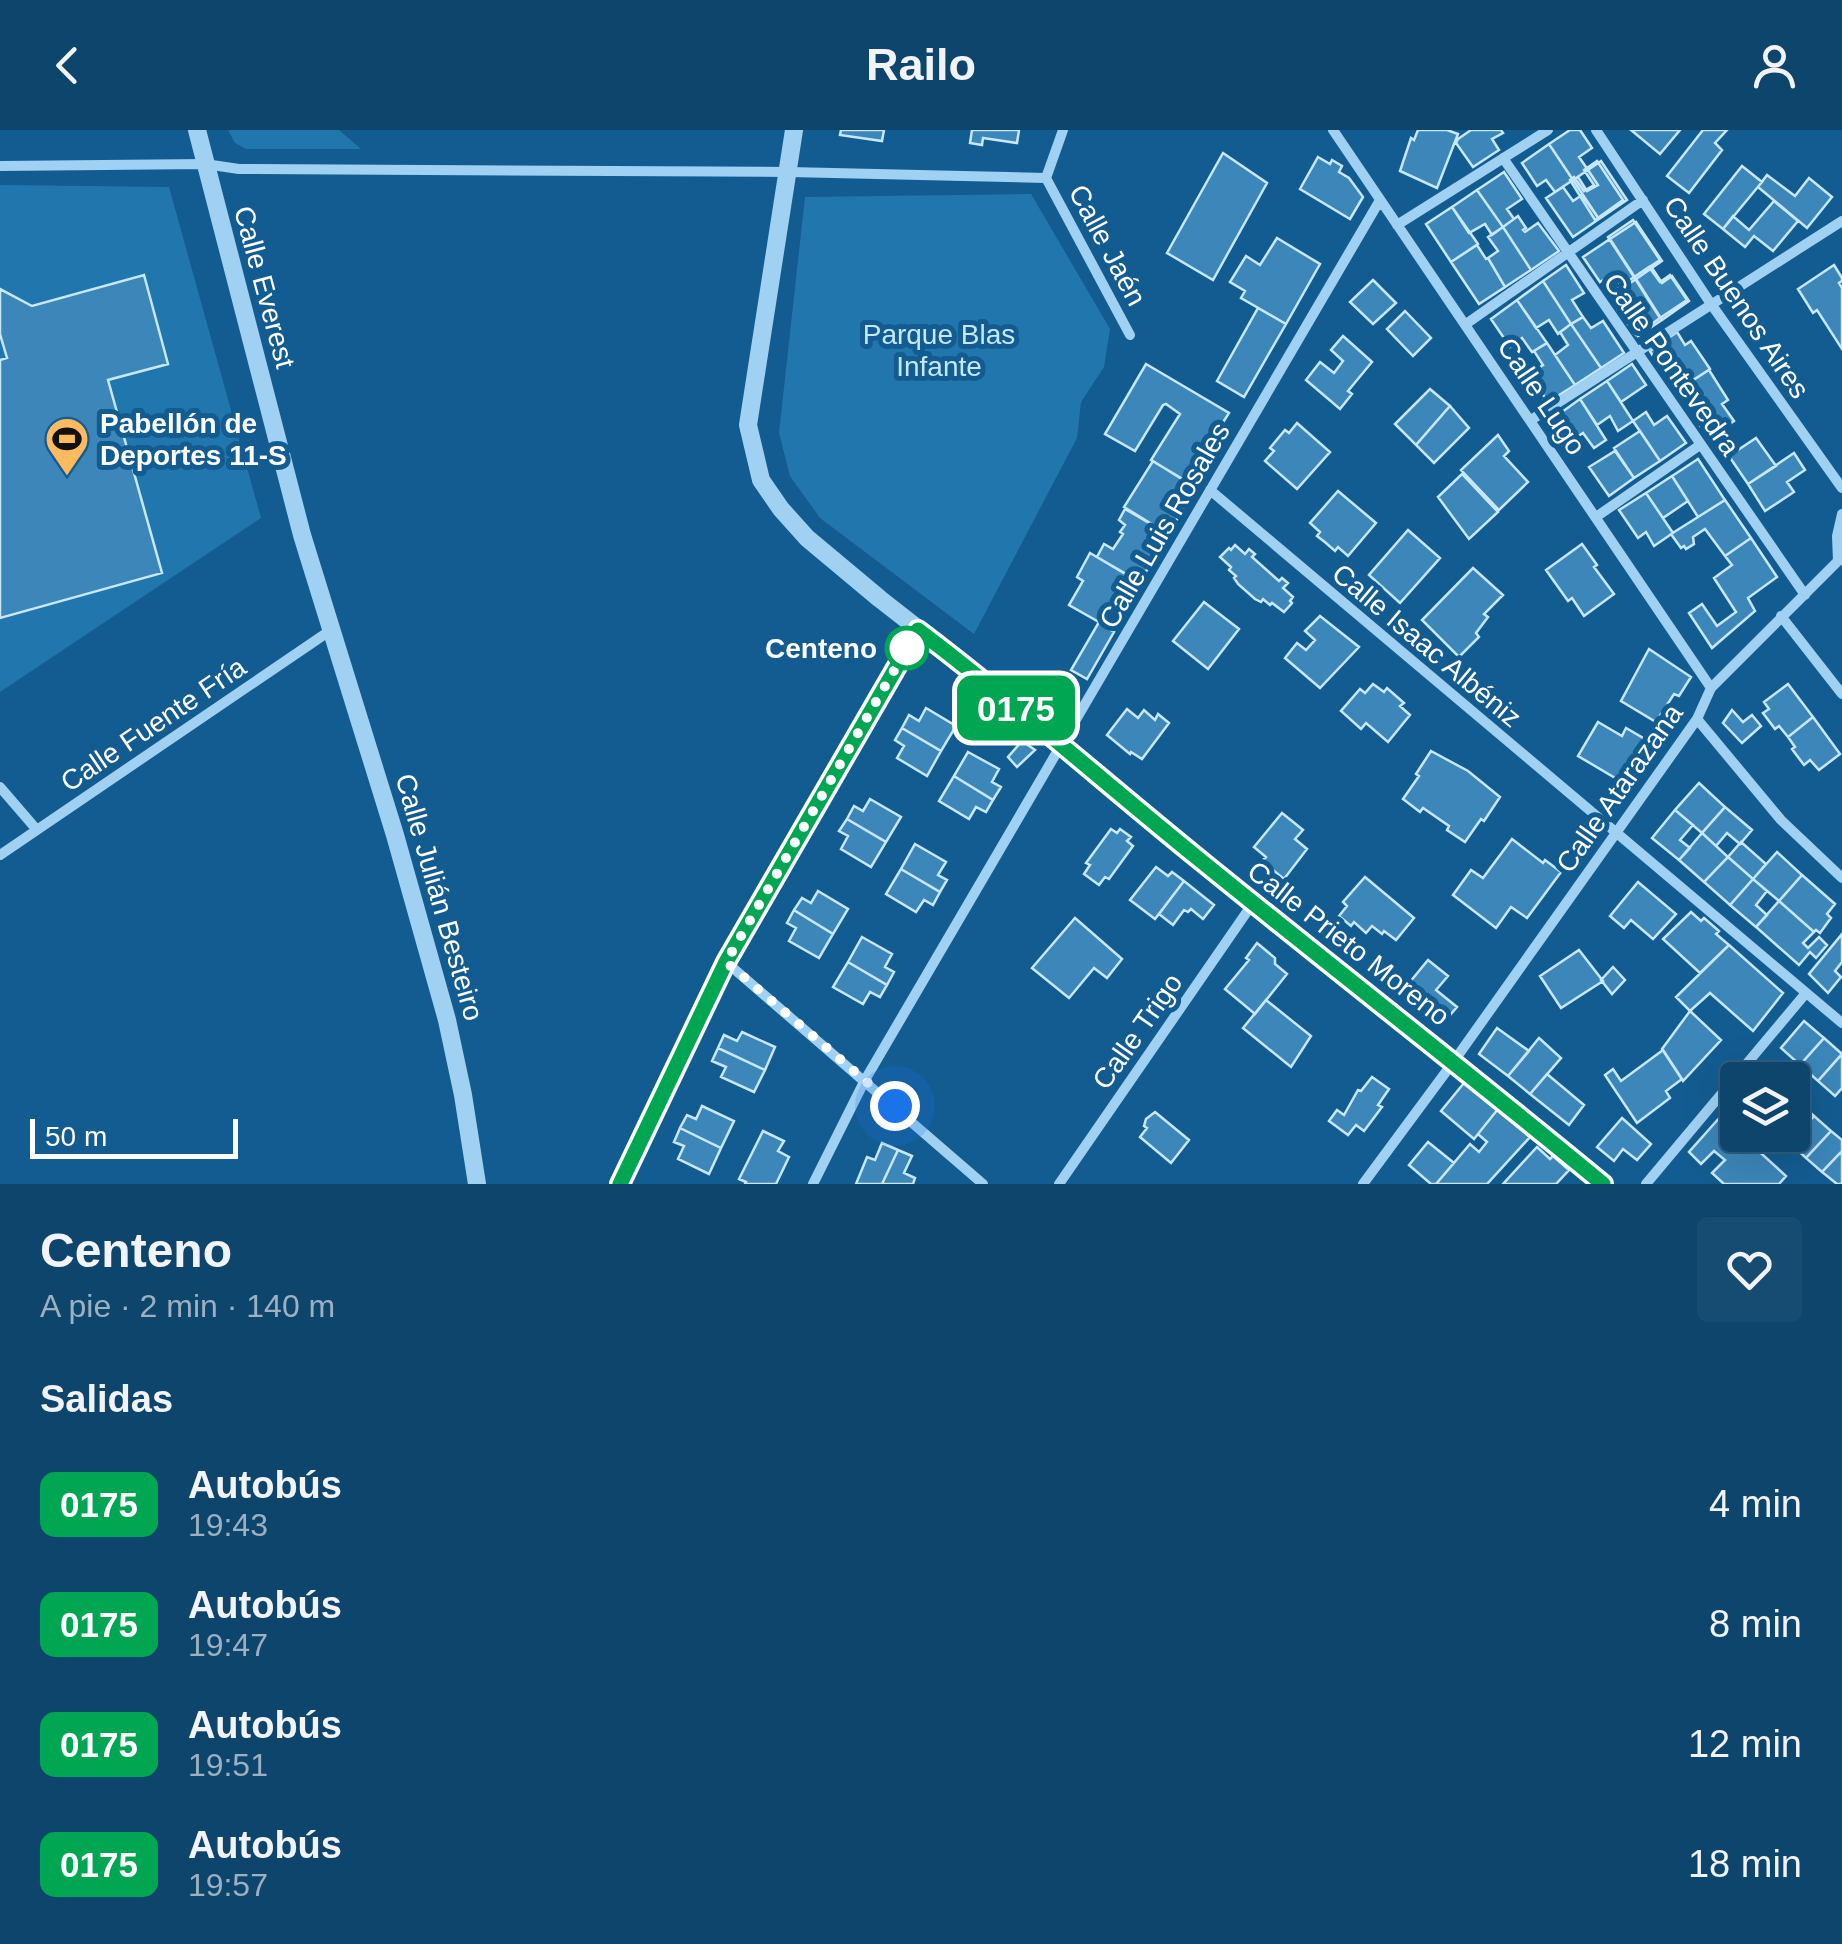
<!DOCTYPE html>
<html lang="es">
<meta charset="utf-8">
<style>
body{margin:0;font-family:Arial,sans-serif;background:#174c72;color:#f1f3f6;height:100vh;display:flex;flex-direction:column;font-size:38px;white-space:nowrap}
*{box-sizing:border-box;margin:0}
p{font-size:32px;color:#9bb1c2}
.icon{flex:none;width:55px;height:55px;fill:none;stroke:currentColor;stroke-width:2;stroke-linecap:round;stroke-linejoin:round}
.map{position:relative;height:1054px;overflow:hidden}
.details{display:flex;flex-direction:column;background:#0e456d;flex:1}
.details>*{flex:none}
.badge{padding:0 20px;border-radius:15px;font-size:35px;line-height:65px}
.tools{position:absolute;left:1720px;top:932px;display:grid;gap:20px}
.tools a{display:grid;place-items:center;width:90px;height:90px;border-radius:10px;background:#0e456d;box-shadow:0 10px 40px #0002,0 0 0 2px #2e5d80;font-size:50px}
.scale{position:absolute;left:30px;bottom:25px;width:208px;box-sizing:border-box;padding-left:10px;border:5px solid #fff;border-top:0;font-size:28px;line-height:35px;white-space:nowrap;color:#fff;-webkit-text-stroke:8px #135c91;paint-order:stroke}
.you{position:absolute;width:50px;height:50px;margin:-25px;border:8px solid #fff;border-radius:50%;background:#1a73e8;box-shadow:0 0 0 15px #1a73e833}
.map>.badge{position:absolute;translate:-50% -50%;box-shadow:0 0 0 5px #fff}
h2{padding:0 40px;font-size:38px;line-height:90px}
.round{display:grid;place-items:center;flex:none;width:105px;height:105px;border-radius:10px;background:#174c72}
.summary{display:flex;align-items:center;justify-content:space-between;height:170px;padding:0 40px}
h1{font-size:48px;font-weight:800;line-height:75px}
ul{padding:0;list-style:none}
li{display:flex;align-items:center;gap:30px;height:120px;padding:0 40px}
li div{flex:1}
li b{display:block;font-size:38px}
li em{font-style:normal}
li .badge{min-width:110px;font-weight:700;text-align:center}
header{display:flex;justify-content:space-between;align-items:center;height:130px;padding:0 40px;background:#0e456d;font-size:45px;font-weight:800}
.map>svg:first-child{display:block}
</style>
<header><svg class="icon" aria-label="back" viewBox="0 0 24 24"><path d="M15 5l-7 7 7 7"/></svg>Railo<svg class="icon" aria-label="person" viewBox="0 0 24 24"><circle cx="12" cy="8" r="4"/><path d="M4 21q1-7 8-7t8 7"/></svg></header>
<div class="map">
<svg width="1842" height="1054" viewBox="0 0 1842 1054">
<rect width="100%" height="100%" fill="#135c91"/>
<path fill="#2276ae" d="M228 0H339L361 19H246L235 13Z
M0 55 169 57 261 388 0 562Z
M1031 64 1110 199 1104 237 1081 272 1077 308 974 504 820 388 790 346 779 303 805 67Z"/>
<path fill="#3c86b9" stroke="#c7e7fc" stroke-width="2.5" d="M841 0H884L882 11 840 5Z
M972 0H1019L1017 13 983 8 982 15 970 13Z
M1418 0H1447L1458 4 1437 58 1400 41 1411 8 1414 10Z
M1471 0H1501L1503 3 1492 9 1499 20 1473 37 1456 13 1458 9Z
M1570 0H1580L1592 18 1579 27 1588 40 1573 50 1549 14Z
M1631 0H1680L1660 24Z
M1703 0H1727L1715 13 1722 20 1689 63 1667 46Z
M1549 14 1573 50 1555 62 1546 50 1537 56 1522 33Z
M1223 23 1267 53 1213 150 1167 123Z
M1318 27 1330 34 1332 30 1342 36 1339 42 1349 48 1363 67 1350 89 1300 59Z
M1597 31 1623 70 1595 90 1570 50 1574 47 1584 61 1594 55 1584 40Z
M1601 31 1627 70 1599 89 1573 50 1578 47 1587 61 1598 55 1588 40Z
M1742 36 1762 52 1723 99 1704 84Z
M1504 42 1522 69 1507 79 1514 89 1503 97 1477 60Z
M1767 45 1795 66 1809 48 1832 67 1807 98 1758 57Z
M1563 57 1573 71 1582 65 1599 89 1573 107 1546 68Z
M1477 60 1503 97 1492 105 1485 94 1469 103 1452 77Z
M1774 71 1798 91 1773 121 1754 106 1745 117 1723 99 1733 86 1749 100Z
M1452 77 1478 114 1451 132 1426 94Z
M1518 86 1526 98 1523 100 1525 102 1538 93 1559 121 1531 140 1503 97Z
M1633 90 1660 130 1634 147 1608 107Z
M1636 92 1662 131 1636 149 1610 109Z
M1503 97 1531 140 1505 157 1488 128 1498 121 1488 107Z
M1277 108 1320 134 1286 194 1241 168 1245 161 1230 152 1246 126 1260 135Z
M1610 109 1636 149 1623 158 1613 144 1600 152 1583 127Z
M1477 115 1486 129 1488 128 1505 157 1479 174 1451 132Z
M1566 135 1584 163 1572 170 1583 187 1571 194 1543 151Z
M1834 135 1842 148V151L1839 153 1842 158V219L1817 180 1813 183 1798 159Z
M1649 137 1660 152 1670 145 1687 170 1660 188 1634 147Z
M1652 138 1662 153 1672 146 1689 171 1662 190 1636 149Z
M144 145 168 234 108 250 162 443 0 488V230L7 228 0 204V159L32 176Z
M1634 147 1660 188 1636 205 1618 180 1627 174 1617 159Z
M1636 149 1662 190 1638 206 1621 181 1630 175 1619 161Z
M1373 150 1396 173 1373 194 1350 172Z
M1543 151 1571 194 1558 204 1549 190 1536 198 1517 170Z
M1517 170 1547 213 1532 222 1522 208 1510 217 1491 189Z
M1258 178 1286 194 1244 267 1217 251Z
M1405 181 1431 208 1413 226 1387 199Z
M1583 187 1591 198 1603 191 1624 223 1601 238 1571 194Z
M1571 194 1601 238 1575 255 1555 225 1568 215 1560 202Z
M1677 202 1685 215 1691 211 1710 239 1681 258 1663 231 1658 234 1650 221Z
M1343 206 1372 232 1348 261 1352 264 1340 279 1306 250 1320 232 1334 243 1343 231 1331 220Z
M1547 213 1575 255 1548 272 1529 244 1543 235 1534 221Z
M1146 234 1229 283 1186 351 1151 330 1180 284 1166 274 1163 275 1135 321 1105 304Z
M1632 234 1646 255 1621 272 1607 251Z
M1709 240 1728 270 1722 274 1734 291 1709 309 1697 291 1701 289 1681 258Z
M1607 251 1633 291 1618 301 1610 286 1597 295 1580 269Z
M1430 259 1450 276 1416 315 1395 294Z
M1580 269 1606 310 1594 318 1583 303 1571 311 1555 287Z
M1450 276 1469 298 1434 333 1416 315Z
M1646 282 1654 295 1667 286 1686 313 1660 331 1633 291Z
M1297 293 1330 322 1297 359 1265 331 1274 321 1270 318 1285 300 1289 303Z
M1640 301 1660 331 1634 348 1614 318Z
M1498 305 1509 321 1504 326 1528 352 1499 380 1461 340Z
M1756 308 1776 336 1748 354 1729 326Z
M1615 321 1634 348 1609 366 1589 337Z
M1794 323 1805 340 1787 352 1794 362 1765 381 1748 354Z
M1698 329 1725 370 1698 387 1672 346Z
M1153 331 1196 358 1168 404 1124 377Z
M1462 344 1498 382 1469 409 1438 367Z
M1672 346 1688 371 1663 388 1646 363Z
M1338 361 1376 393 1348 426 1338 417 1335 421 1326 413 1317 406 1320 402 1310 393Z
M1646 363 1673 403 1654 416 1646 402 1638 408 1619 380Z
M1725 370 1751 408 1725 426 1705 399 1693 407 1694 414 1686 419 1684 416 1681 418 1671 404Z
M1125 379 1168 404 1140 452 1097 427 1104 414 1113 419 1123 404 1120 402 1125 395 1119 390Z
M1408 400 1440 428 1400 473 1369 445Z
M1751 408 1777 447 1748 468 1755 481 1712 518 1689 483 1702 474 1717 496 1736 482 1714 448 1732 435 1725 426Z
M1582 414 1597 435 1594 437 1614 464 1584 486 1572 468 1568 471 1546 440Z
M1235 415 1245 424 1249 419 1255 424 1252 427 1279 451 1282 448 1288 453 1283 458 1293 467 1290 471 1292 473 1284 482 1272 473 1270 475 1263 469 1261 472 1255 469 1238 454 1234 448 1236 446 1229 440 1231 437 1220 427 1229 418 1231 420Z
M1090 423 1127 445 1099 492 1069 475 1083 451 1077 447Z
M1473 438 1503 465 1484 484 1488 487 1476 503 1479 507 1459 527 1422 490Z
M1204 472 1239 499 1208 539 1173 511Z
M1320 486 1359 517 1320 558 1285 528 1297 513 1306 520 1315 510 1305 501Z
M1099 492 1114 502 1087 549 1071 540Z
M1649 519 1691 547 1679 566 1674 564 1656 592 1621 571Z
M1373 554 1384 562 1387 558 1404 573 1400 576 1410 585 1388 612 1366 593 1361 599 1341 581 1360 559 1365 563Z
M1788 554 1813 587 1788 607 1779 596 1775 599 1763 583 1769 579 1764 572Z
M926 578 956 596 941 621 902 598 909 585 919 591Z
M1127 579 1138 588 1144 580 1155 590 1158 584 1169 593 1142 629 1131 622 1130 624 1107 605Z
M1732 580 1743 592 1752 585 1761 596 1742 613 1723 593Z
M1813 587 1840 624 1819 640 1810 630 1804 635 1792 619 1795 617 1788 607Z
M1598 592 1622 606 1626 598 1650 612 1639 633 1635 631 1622 652 1578 626Z
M902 598 941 621 927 646 897 628 904 616 895 610Z
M1022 611 1035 620 1017 637 1008 627Z
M1431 621 1468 641 1500 667 1484 691 1481 689 1465 712 1447 700 1449 696 1423 678 1420 682 1403 669 1419 646 1416 644Z
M968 622 999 639 992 652 1001 657 993 670 954 646Z
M954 646 993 670 986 682 976 677 969 689 939 671Z
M1699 653 1725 677 1702 703 1675 680Z
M870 669 901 687 886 712 847 689 854 676 863 681Z
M1725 677 1752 700 1740 714 1727 703 1716 716 1702 703Z
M1675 680 1693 695 1680 710 1690 718 1679 730 1652 708Z
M1282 683 1303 700 1295 709 1307 719 1284 749 1262 731 1266 727 1254 717Z
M847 689 886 712 871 737 841 719 848 706 839 701Z
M1111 699 1117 703 1120 699 1131 707 1127 711 1133 716 1109 749 1105 747 1099 755 1084 744 1090 735 1086 733Z
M1702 703 1728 727 1704 752 1679 730Z
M1512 709 1543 733 1545 730 1561 742 1527 788 1511 777 1496 798 1453 765 1471 740 1483 748Z
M1741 712 1766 734 1753 749 1728 727Z
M915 714 946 732 938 745 947 750 940 762 901 739Z
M1777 722 1802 745 1779 771 1753 749Z
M1728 727 1753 749 1730 775 1704 752Z
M1156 737 1168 746 1172 742 1184 751 1155 789 1130 770Z
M901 739 940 762 933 775 924 770 916 782 886 764Z
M1802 745 1835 774 1827 784 1831 788 1820 803 1816 800 1814 802 1779 771Z
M1365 747 1414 788 1396 810 1384 801 1382 804 1372 796 1366 803 1354 792 1351 796 1339 786 1347 776 1343 772Z
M1753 749 1767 761 1756 775 1767 785 1756 797 1730 775Z
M1184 751 1214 775 1203 789 1191 779 1188 782 1184 780 1173 795 1159 784Z
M1638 752 1676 784 1653 809 1631 790 1624 798 1610 786Z
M818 761 848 779 833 804 794 780 802 768 811 773Z
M1779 771 1814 802 1803 813 1808 818 1819 807 1827 815 1816 828 1810 822 1799 835 1756 797Z
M794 780 833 804 819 828 789 811 796 798 787 793Z
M1691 782 1701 791 1704 788 1719 801 1716 804 1729 815 1700 843 1663 809Z
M1075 788 1122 829 1107 848 1094 838 1069 868 1032 838Z
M1842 804V832L1835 841 1841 847 1828 863 1809 844Z
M862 807 892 824 885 837 894 842 887 855 848 832Z
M1257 813 1275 828V834L1287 844 1255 884 1225 859 1249 830 1246 828Z
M1729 815 1783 863 1753 901 1710 863 1690 881 1676 867Z
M1579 820 1603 851 1561 878 1540 846Z
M1428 830 1448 846 1436 860 1457 877 1445 891 1405 858Z
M848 832 887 855 880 867 870 862 863 874 833 857Z
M1613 837 1625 850 1612 864 1601 850Z
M1266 870 1311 906 1291 937 1243 898Z
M1690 881 1721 910 1683 951 1662 919Z
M1804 891 1824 908 1800 935 1781 918Z
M1497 898 1529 921 1508 946 1479 924Z
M742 902 775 917 765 940 718 918 724 905 737 911Z
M1539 908 1561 928 1530 964 1508 946Z
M1824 908 1842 924 1818 951 1800 935Z
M718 918 765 940 754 962 721 947 726 937 712 931Z
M1663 920 1682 949 1666 961 1670 968 1637 993 1605 945 1613 939 1621 951Z
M1842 924V958L1835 966 1818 951Z
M1547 944 1584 975 1569 995 1530 964Z
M1372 947 1389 959 1378 975 1382 977 1364 1001 1356 995 1348 1005 1329 991 1337 980 1344 985 1358 960 1361 961Z
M1464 953 1498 979 1474 1009 1441 981Z
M1799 972 1814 986 1790 1013 1781 1005H1792V979Z
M702 976 734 991 721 1018 680 998 687 985 696 989Z
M1498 979 1530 1007 1487 1054H1436L1470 1014 1479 1022 1487 1012 1478 1004Z
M1155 982 1189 1010 1171 1033 1140 1007 1147 998 1144 996 1146 989Z
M1721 986 1738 1002V1005H1741L1786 1046 1779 1054H1724L1712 1043 1725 1030 1714 1021 1701 1034 1689 1022Z
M1814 986 1831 1001 1806 1028 1790 1013Z
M1622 988 1651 1014 1637 1030 1623 1019 1614 1031 1597 1017Z
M680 998 721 1018 709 1044 678 1029 684 1016 674 1012Z
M763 1001 784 1011 778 1021 789 1027 776 1054H745L746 1052 739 1049Z
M1831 1001 1842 1010V1021L1822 1042 1806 1028Z
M1428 1012 1454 1033 1436 1054H1431L1409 1035Z
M882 1013 898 1020 882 1054H856L867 1027 875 1030Z
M1537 1017 1550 1029 1553 1026 1569 1040 1556 1054H1503Z
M898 1020 912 1026 904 1043 915 1048 913 1054H882Z
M1842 1021V1054H1837L1822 1042Z"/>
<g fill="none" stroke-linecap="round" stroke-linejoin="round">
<path stroke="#a0d0f2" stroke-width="10" d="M1333 0 1711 558
M1596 0 1711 174 1842 358
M1503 28 1805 465
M0 36 205 34 239 39 789 42 1046 48 1063 0
M1046 48 1130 205
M1397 95 1548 0
M1466 194 1643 70
M1531 290 1842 91
M1210 360 1842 893
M1596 387 1700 315
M1838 431 1837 406 1842 384
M1781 486 1842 564
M1697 589 1781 690 1842 748
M0 657 37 700
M0 725 331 500
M726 832 983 1054
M620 1054 726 832 918 500
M813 1054 865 950 1380 70
M1059 1054 1253 773
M1363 1054 1454 931 1697 589 1711 558 1838 431 1842 430
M1646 1054 1806 863"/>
<path stroke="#a0d0f2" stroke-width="18" d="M197 0 302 405 395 705 447 890 463 965 477 1054
M794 0 748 295 761 350 781 379 807 408 880 469 967 537 1253 773 1454 931 1603 1054"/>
</g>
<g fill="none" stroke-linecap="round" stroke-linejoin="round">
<defs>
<path id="line" d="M620 1054 726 832 918 500C1015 573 1106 654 1200 730 1334 839 1470 944 1603 1054"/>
</defs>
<use href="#line" stroke="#fff" stroke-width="22"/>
<use href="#line" stroke="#00a651" stroke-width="15"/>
<path stroke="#fff" stroke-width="10" stroke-dasharray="0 18" d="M895 976 726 832 907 518"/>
</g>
<defs>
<symbol id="stadium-pin" viewBox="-11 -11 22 30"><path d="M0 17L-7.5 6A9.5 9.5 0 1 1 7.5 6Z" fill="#ffba60" stroke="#135c91"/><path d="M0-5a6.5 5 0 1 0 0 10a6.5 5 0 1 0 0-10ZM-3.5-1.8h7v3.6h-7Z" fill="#111"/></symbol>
</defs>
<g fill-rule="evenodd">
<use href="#stadium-pin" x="42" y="284" width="50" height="68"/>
</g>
<circle fill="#fff" stroke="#00a651" stroke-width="5" cx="907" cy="518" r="20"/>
<g text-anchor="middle" stroke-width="10" stroke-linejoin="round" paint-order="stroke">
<g font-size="28" fill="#fff" stroke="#135c91">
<text transform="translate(1108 115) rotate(62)" y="10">Calle Jaén</text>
<text transform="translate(265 157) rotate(75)" y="10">Calle Everest</text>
<text transform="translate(1737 167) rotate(56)" y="10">Calle Buenos Aires</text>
<text transform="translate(1672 234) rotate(55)" y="10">Calle Pontevedra</text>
<text transform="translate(1542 266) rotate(56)" y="10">Calle Lugo</text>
<text transform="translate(1164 395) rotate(-60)" y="10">Calle Luis Rosales</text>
<text transform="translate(1427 515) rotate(40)" y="10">Calle Isaac Albéniz</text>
<text transform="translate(153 594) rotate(-34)" y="10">Calle Fuente Fría</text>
<text transform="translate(1619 658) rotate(-55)" y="10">Calle Atarazana</text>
<text transform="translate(440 767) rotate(74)" y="10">Calle Julián Besteiro</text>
<text transform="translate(1349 813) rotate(38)" y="10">Calle Prieto Moreno</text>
<text transform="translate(1137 901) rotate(-55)" y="10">Calle Trigo</text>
</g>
<g font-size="28" fill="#c7e7fc" stroke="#135c91">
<text x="939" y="214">Parque Blas<tspan x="939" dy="32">Infante</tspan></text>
</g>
<g font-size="28" font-weight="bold" fill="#fff" stroke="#135c91" text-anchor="start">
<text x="100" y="303">Pabellón de<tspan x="100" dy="32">Deportes 11-S</tspan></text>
</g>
<g font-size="28" font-weight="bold" fill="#fff" stroke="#135c91" text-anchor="end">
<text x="877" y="528">Centeno</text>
</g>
</g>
</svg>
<div class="tools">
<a><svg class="icon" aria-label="layers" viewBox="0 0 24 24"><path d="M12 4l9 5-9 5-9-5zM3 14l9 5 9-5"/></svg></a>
</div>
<div class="scale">50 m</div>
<div class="you" style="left:895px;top:976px"></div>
<b class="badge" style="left:1016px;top:578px;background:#00a651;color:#fff">0175</b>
</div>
<section class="details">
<div class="summary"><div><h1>Centeno</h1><p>A pie · 2 min · 140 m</p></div><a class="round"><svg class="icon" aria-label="heart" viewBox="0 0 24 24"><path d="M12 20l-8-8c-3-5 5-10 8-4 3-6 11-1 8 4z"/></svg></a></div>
<h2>Salidas</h2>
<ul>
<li><span class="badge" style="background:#00a651;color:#fff">0175</span><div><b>Autobús</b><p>19:43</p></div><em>4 min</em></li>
<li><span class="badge" style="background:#00a651;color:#fff">0175</span><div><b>Autobús</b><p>19:47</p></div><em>8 min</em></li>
<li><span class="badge" style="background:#00a651;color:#fff">0175</span><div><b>Autobús</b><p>19:51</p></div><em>12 min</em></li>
<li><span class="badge" style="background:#00a651;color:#fff">0175</span><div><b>Autobús</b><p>19:57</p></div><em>18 min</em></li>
</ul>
</section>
